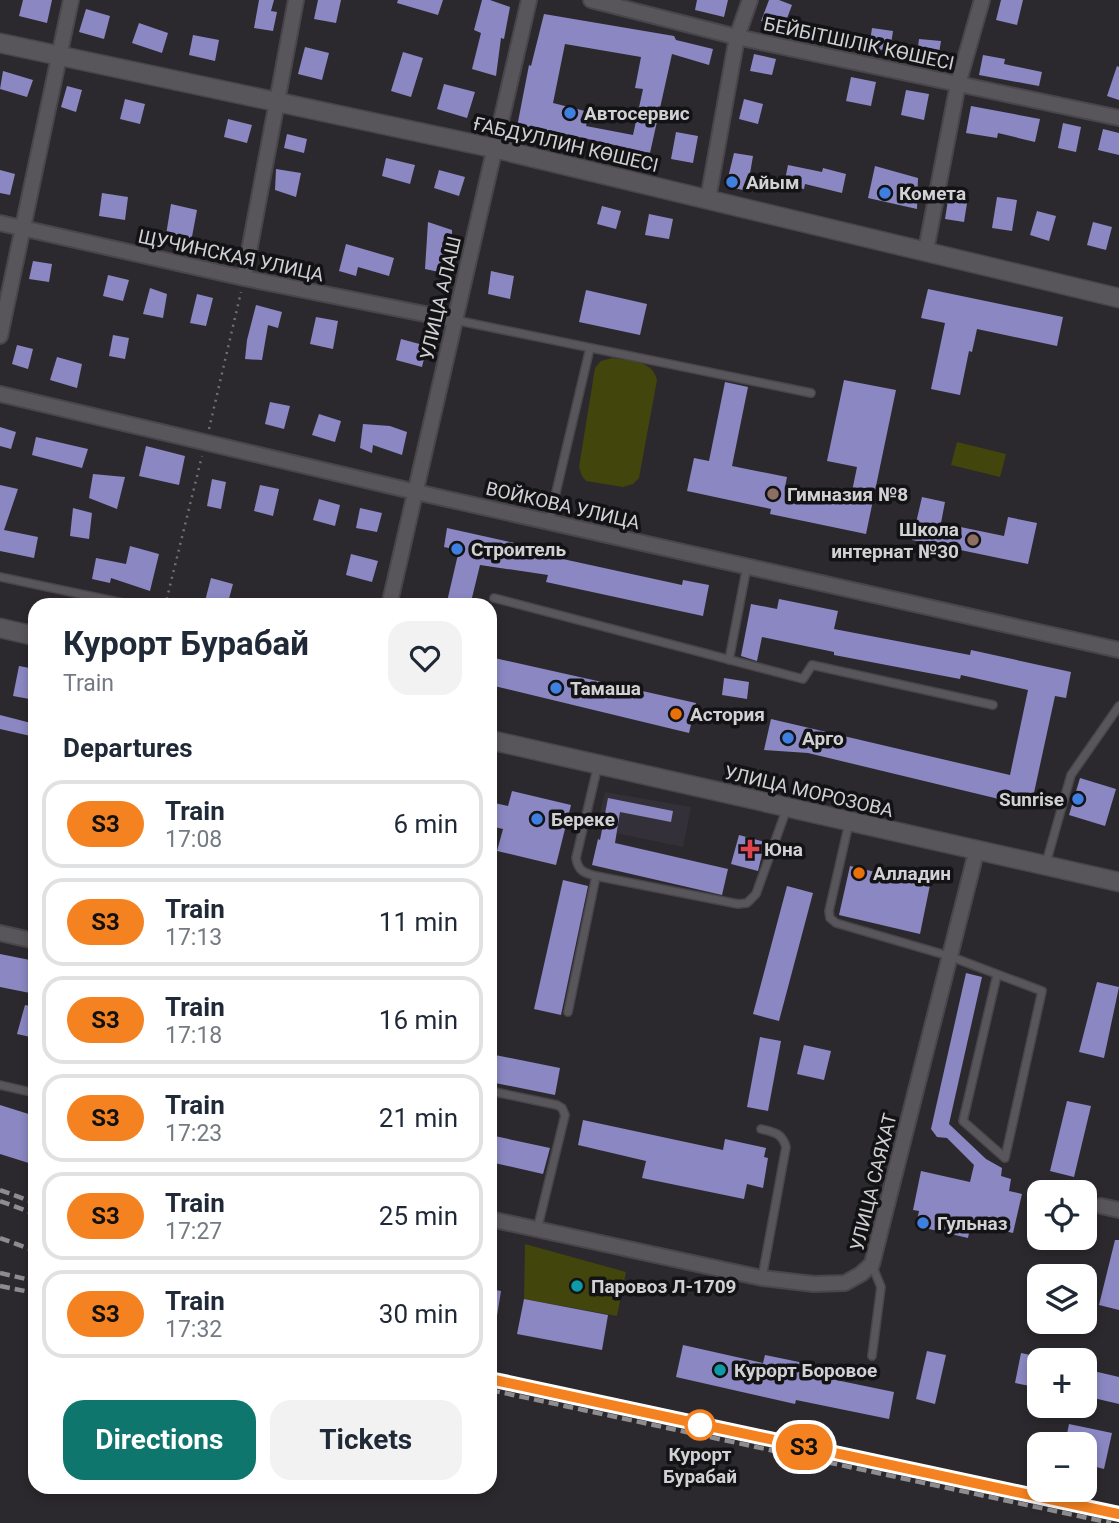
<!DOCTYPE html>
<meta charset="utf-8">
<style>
body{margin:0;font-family:Roboto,sans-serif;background:#f2f2f3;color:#1f2937;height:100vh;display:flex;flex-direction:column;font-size:26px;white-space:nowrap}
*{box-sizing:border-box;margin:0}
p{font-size:23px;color:#747a83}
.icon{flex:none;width:38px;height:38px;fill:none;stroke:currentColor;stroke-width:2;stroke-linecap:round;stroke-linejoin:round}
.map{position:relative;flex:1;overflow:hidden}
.drawer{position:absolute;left:28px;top:598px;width:469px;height:896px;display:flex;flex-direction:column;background:#fff;border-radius:21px;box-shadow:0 4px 10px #0003}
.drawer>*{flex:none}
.badge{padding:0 14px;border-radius:23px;font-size:24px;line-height:46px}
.buttons{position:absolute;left:1027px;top:1180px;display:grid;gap:14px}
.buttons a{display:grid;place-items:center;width:70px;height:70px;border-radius:14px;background:#fff;box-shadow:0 4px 10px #0003;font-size:35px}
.map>.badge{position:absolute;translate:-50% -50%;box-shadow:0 0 0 4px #fff}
h2{padding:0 35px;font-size:26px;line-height:63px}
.round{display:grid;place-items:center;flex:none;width:74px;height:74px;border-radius:21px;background:#f2f2f3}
.summary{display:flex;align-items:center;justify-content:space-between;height:119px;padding:0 35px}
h1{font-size:33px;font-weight:700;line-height:52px}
.action{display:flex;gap:14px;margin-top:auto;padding:14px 35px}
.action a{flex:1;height:80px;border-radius:21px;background:#0f766e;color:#fff;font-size:28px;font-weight:700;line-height:80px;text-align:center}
.action a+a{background:#f2f2f3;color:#1f2937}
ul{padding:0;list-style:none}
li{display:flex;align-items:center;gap:21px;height:88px;margin:0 14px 10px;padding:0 21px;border:4px solid #e0e1e3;border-radius:21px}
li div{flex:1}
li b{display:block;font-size:26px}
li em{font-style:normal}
li .badge{min-width:77px;font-weight:700;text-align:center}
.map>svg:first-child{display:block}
</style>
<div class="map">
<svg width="1119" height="1523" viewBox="0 0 1119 1523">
<rect width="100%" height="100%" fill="#2b292d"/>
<path fill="#343039" d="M605 792 691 807 683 847 596 829Z"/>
<path fill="#42450c" d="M612 358C629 361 653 360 657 380L639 478 633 484 623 487 586 481 582 476 579 467 595 368 601 361Z
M957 442 1006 454 1000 477 951 465Z
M525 1244 626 1272 617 1316 524 1299Z"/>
<path fill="#8a87c2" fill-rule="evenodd" d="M23 0H52L47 23 19 16Z
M259 0H274L271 11 277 12 273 31 254 28Z
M318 0H341L336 23 314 19Z
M398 0H443L438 15 397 3Z
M482 0H490L510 7 504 39 501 38 496 76 472 69 481 33 474 30Z
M697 0H728L724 17 695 10Z
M769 0H779L792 5 783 29 761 21Z
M1001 0H1023L1017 25 996 20Z
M86 9 110 16 104 39 79 32Z
M544 14 674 36 676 40 713 49 709 65 672 54 650 153 548 130 547 133 517 127 529 65 531 66ZM565 44 641 57 635 88 643 89 633 135 586 126 589 112 553 103Z
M139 23 168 33 162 53 132 43Z
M872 28 893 31 890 51 869 48Z
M193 35 219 40 215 61 189 55Z
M919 39 941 41 937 65 916 63Z
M305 47 329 53 322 80 298 74Z
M403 52 423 58 411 97 391 91Z
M754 54 776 59 772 75 750 71Z
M983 55 1005 59 1004 64 1042 72 1039 86 979 75Z
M1117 66 1119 67V100L1107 96Z
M3 71 33 80 27 97 0 89Z
M851 77 876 82 871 106 846 101Z
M444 84 475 92 467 118 437 109Z
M67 86 82 90 76 112 61 107Z
M906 90 929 94 924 120 901 115Z
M125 99 145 104 140 124 120 119Z
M744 99 763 104 758 124 739 119Z
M971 106 1040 119 1035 142 998 133 997 138 966 133Z
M228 119 252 125 247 143 224 137Z
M1063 123 1081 127 1076 152 1058 148Z
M1103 129 1119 133V155L1098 150Z
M676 132 698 136 693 163 671 159Z
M287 134 307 139 304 153 284 148Z
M734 153 753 156 747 191 726 186Z
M386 158 415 165 410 184 382 176Z
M788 165 822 172 823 168 846 174 842 193 805 184 804 189 784 185Z
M875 166 918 178 917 209 868 198Z
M276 169 301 173 296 197 275 190Z
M0 170 15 174 10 195 0 193Z
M439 170 465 177 459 196 434 188Z
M102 193 128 197 125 220 99 216Z
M949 194 968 197 964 222 945 219Z
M997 197 1017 200 1012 231 992 228Z
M171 204 197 210 191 242 166 235Z
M602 206 621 211 616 229 597 224Z
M1037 211 1056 216 1049 241 1030 235Z
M649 214 673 219 669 239 645 235Z
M428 222 452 230V249L447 248 444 273 425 269Z
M1093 222 1112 227 1106 250 1087 245Z
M346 244 394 258 389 276 358 267 356 276 339 271Z
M33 261 52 264 49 282 29 279Z
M491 271 514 276 510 299 488 294Z
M108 275 129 280 123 301 103 296Z
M150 288 167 294 163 318 143 314Z
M928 289 1063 317 1057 346 977 329 972 352 969 351 960 395 931 389 945 323 921 318Z
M586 290 647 304 640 335 579 322Z
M197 294 213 298 206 326 190 323Z
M256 305 282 312 278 328 268 325 262 360 245 359 247 340Z
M316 317 338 321 333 349 310 344Z
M113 335 129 338 125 359 109 356Z
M401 339 427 346 422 367 396 360Z
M17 345 33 349 28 369 12 364Z
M57 357 82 364 77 388 50 380Z
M844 380 896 390 866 534 770 514 771 509 687 491 694 458 709 461 725 382 748 387 732 466 787 477 785 487 850 501 857 467 827 461Z
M270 402 290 406 284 429 265 424Z
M319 414 341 421 335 442 312 435Z
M363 424 390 426 407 432 402 455 373 445 372 453 360 448Z
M0 427 16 432 11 449 0 446Z
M36 437 88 449 82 468 32 455Z
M146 446 185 456 179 485 139 476Z
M93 474 125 477 117 509 89 498Z
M212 479 226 482 221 509 207 506Z
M0 485 18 489 4 530 38 537 34 558 0 551Z
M260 485 279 489 273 516 254 511Z
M922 497 945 502 941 523 1004 536 1008 517 1037 523 1028 564 912 540Z
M319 499 340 505 335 526 313 520Z
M73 508 92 513 89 539 70 536Z
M360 508 382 513 377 532 356 528Z
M447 528 550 551 549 556 682 585 683 580 709 585 703 616 546 582 548 575 480 565 470 606H446L459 550 444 547Z
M130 546 159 554 150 591 111 578 110 583 92 579 96 558 126 564Z
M351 554 378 561 372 582 346 575Z
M211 578 233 584 227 606 205 601Z
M779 599 838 611 834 629 970 655 971 650 1071 672 1066 698 1055 696 1032 802 1004 796 1003 800 808 753 764 750 771 719 1010 775 1028 690 961 675 960 679 834 655V652L762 637 757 661 741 656 751 604 777 609Z
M490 657 696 703 689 733 490 685Z
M19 666 35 669V700L13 696Z
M724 678 749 682 747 699 722 695Z
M0 715 35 724V737L0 729Z
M1080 778 1116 789 1105 826 1069 815Z
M512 791 571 805 556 865 497 851 503 829 490 826V802L508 806Z
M608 798 673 811 671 822 620 812 615 843 728 869 722 895 592 865 598 839 600 840Z
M739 835 765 842 758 871 731 864Z
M850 866 930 885 920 934 839 915Z
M563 880 588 886 561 1015 534 1009Z
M787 886 813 893 779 1021 753 1014Z
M0 954 35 961 30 993 0 987Z
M966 973 982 977 949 1124 986 1159 1002 1168 1001 1176 1011 1179 1009 1191 1022 1194 1013 1233 971 1223 968 1238 916 1226 919 1211 913 1210 921 1171 970 1182 974 1165 947 1138 937 1137 931 1129Z
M1097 982 1119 987 1104 1058 1079 1052Z
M25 1005 35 1007V1038L17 1034Z
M760 1037 781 1041 768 1111 747 1107Z
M804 1045 831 1051 824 1080 797 1074Z
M490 1054 560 1068 555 1095 490 1082Z
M1067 1101 1091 1106 1074 1177 1050 1171Z
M0 1105 35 1116V1165L0 1154Z
M583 1120 723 1150 725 1139 766 1148 764 1157 768 1158 763 1188 747 1184 744 1199 642 1178 646 1161 578 1145Z
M490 1135 550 1148 543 1174 490 1162Z
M1115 1240H1119V1310L1099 1305Z
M490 1289 501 1291 496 1322 490 1321Z
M524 1299 608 1315 602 1350 517 1334Z
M683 1345 763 1363 765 1355 804 1363 802 1373 894 1392 889 1419 796 1400 795 1404 676 1377Z
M927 1351 946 1355 935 1404 916 1399Z
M1021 1353 1040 1357V1388L1015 1383Z
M1085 1369 1119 1377V1404L1085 1396Z
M1069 1424 1112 1433 1104 1469 1085 1464V1444H1065Z"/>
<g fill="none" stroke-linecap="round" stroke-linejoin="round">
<defs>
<path id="service" d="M455 320 811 393
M549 522 590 348
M0 577 137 606
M494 598 803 679 812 665 993 705
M729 660 747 566
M598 765 576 858C578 871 584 873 596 876L738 904 747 903 756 894 787 808
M849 823 829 911 830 918 836 923 949 956 1042 991 1005 1158 963 1121 997 975
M1046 863 1071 775 1119 706
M568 1012 596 876
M0 1085 35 1093
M490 1091 557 1105 562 1108 565 1115 537 1230
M761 1129C774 1132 782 1133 786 1147L762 1278
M872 1356 881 1287 872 1265"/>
<path id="minor" d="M591 0 737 37 1119 118
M708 199 737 37 750 0
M0 223 244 278 455 320
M926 250 958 84 982 0
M244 278 296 0
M0 336 71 0
M0 394 416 492 1119 650
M389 606 529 0
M0 933 35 941
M1101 1206 1119 1210
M490 1219 762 1278 814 1284 845 1283 861 1274 872 1264 977 849"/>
<path id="tertiary" d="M0 43 493 148 1119 298"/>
<path id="secondary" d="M0 628 35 636
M490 740 1119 882"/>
</defs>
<use href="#service" stroke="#48464a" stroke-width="10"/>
<use href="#minor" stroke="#48464a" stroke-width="18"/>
<use href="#tertiary" stroke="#48464a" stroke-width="21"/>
<use href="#secondary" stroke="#48464a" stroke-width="21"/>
<path stroke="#706f72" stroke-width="2.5" stroke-dasharray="2 5" stroke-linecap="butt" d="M209 429 241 292
M165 606 202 456"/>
<use href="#service" stroke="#59565b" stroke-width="7"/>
<use href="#minor" stroke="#59565b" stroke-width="14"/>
<use href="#tertiary" stroke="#59565b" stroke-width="18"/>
<use href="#secondary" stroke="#59565b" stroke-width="18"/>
<path stroke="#8d8c8f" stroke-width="4.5" stroke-dasharray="10 5" stroke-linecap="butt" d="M0 1190 35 1203
M0 1201 35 1214
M0 1238 35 1251
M0 1273 35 1281
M0 1286 35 1293
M490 1379 1119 1514
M490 1390 1111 1523"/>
</g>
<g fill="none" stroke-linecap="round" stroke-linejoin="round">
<defs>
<path id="line" d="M490 1379 1119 1514"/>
</defs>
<use href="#line" stroke="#fff" stroke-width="16"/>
<use href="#line" stroke="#f58220" stroke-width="10"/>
</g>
<g fill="#3f7fe0" stroke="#131214" stroke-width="2.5">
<circle cx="570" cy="113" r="7"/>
<circle cx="732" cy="182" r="7"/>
<circle cx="885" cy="193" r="7"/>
<circle cx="457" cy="549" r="7"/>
<circle cx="556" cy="688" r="7"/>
<circle cx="788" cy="738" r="7"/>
<circle cx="1078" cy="799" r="7"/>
<circle cx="537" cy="819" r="7"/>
<circle cx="923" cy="1223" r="7"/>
</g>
<g fill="#8d6e63" stroke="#131214" stroke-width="2.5">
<circle cx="773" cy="494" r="7"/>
<circle cx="973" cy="540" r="7"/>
</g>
<g fill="#e8710a" stroke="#131214" stroke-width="2.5">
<circle cx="676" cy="714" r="7"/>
<circle cx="859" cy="873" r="7"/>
</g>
<path fill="#e0444e" stroke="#131214" stroke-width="2.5" d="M746.5 838.5h7v7h7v7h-7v7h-7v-7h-7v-7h7z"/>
<g fill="#0f9aa8" stroke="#131214" stroke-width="2.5">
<circle cx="577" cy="1286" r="7"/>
<circle cx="720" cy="1370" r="7"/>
</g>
<circle fill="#fff" stroke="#f58220" stroke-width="3.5" cx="700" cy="1425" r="14"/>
<g text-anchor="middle" stroke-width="7" stroke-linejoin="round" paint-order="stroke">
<g font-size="19" fill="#d1d0d3" stroke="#131214">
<text transform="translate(859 43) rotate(12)" y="7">БЕЙБІТШІЛІК КӨШЕСІ</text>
<text transform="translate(566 144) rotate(13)" y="7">ҒАБДУЛЛИН КӨШЕСІ</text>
<text transform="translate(231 255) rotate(12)" y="7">ЩУЧИНСКАЯ УЛИЦА</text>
<text transform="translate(440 298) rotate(-77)" y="7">УЛИЦА АЛАШ</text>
<text transform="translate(563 505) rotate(13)" y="7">ВОЙКОВА УЛИЦА</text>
<text transform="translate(809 791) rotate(13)" y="7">УЛИЦА МОРОЗОВА</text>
<text transform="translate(873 1182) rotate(-76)" y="7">УЛИЦА САЯХАТ</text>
</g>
<g font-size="19" font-weight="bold" fill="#d1d0d3" stroke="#131214" text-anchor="start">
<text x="584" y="120">Автосервис</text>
<text x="746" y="189">Айым</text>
<text x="899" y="200">Комета</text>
<text x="787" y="501">Гимназия №8</text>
<text x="959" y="536" text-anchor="end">Школа<tspan x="959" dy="22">интернат №30</tspan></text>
<text x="471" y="556">Строитель</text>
<text x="570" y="695">Тамаша</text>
<text x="690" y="721">Астория</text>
<text x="802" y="745">Арго</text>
<text x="1064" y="806" text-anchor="end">Sunrise</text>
<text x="551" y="826">Береке</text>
<text x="764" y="856">Юна</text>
<text x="873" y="880">Алладин</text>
<text x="937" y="1230">Гульназ</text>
<text x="591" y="1293">Паровоз Л-1709</text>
<text x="734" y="1377">Курорт Боровое</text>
</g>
<g font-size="19" font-weight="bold" fill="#d1d0d3" stroke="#131214">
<text x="700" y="1461">Курорт<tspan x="700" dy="22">Бурабай</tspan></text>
</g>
</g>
</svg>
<div class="buttons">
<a><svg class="icon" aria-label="locate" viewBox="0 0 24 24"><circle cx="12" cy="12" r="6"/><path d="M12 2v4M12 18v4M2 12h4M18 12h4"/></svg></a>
<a><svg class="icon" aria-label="layers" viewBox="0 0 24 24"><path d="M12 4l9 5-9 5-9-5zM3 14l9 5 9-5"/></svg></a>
<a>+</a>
<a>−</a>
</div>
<b class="badge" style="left:804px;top:1447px;background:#f58220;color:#111">S3</b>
<section class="drawer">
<div class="summary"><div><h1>Курорт Бурабай</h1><p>Train</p></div><a class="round"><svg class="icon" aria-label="heart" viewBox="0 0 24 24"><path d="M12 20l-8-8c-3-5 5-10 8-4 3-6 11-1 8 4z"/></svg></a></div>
<h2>Departures</h2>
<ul>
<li><span class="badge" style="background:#f58220;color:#111">S3</span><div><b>Train</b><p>17:08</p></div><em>6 min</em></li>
<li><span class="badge" style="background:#f58220;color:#111">S3</span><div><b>Train</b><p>17:13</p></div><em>11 min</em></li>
<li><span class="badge" style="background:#f58220;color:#111">S3</span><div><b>Train</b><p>17:18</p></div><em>16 min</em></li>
<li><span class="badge" style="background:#f58220;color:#111">S3</span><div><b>Train</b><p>17:23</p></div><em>21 min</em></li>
<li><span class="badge" style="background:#f58220;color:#111">S3</span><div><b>Train</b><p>17:27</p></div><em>25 min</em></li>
<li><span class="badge" style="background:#f58220;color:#111">S3</span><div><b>Train</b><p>17:32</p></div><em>30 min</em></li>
</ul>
<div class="action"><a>Directions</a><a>Tickets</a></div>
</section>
</div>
